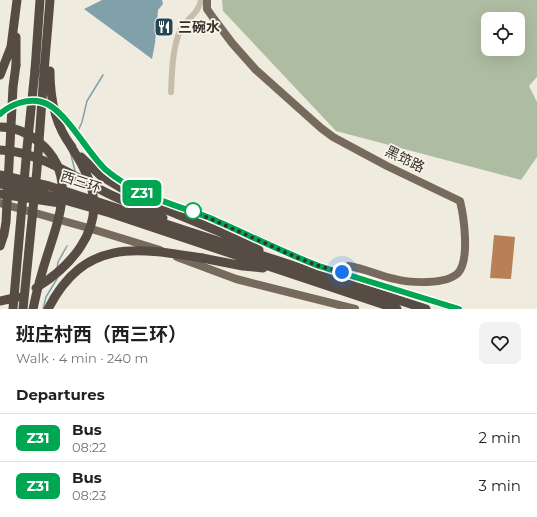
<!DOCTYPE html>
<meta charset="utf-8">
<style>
body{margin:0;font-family:Montserrat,"Noto Sans SC",sans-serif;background:#f2f2f2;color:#202124;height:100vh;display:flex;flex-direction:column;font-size:15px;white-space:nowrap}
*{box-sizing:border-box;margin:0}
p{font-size:13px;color:#757577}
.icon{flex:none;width:22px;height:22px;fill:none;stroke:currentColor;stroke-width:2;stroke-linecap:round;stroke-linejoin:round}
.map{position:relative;height:309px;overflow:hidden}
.sheet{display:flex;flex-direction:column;background:#fff;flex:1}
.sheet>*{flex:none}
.badge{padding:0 8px;border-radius:6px;font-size:14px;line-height:26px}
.controls{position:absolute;left:481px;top:12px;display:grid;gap:8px}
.controls a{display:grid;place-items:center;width:44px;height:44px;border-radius:8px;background:#fff;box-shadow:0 4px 16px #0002;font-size:20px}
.you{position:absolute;width:20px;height:20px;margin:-10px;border:3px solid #fff;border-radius:50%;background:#1a73e8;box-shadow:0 0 0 6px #1a73e833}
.map>.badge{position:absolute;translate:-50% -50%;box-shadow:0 0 0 2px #fff}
h2{padding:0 16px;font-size:15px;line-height:36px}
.round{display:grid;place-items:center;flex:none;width:42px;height:42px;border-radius:8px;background:#f2f2f2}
.headline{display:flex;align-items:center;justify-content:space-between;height:68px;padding:0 16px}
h1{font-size:19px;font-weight:700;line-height:30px}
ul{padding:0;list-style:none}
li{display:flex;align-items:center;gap:12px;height:48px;padding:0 16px;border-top:1px solid #e0e0e0}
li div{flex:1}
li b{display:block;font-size:15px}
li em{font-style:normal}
li .badge{min-width:44px;font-weight:700;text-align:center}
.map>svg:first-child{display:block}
</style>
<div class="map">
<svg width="537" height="309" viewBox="0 0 537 309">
<rect width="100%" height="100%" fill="#f0ebdf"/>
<path fill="#aebda1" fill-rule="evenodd" d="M222 0H537V77L529 86 537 102V157L521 180 336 131 223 11ZM488 19H518V49H488Z"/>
<path fill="#82a0aa" d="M102 0H162L163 4 158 10 155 43 152 59 84 9Z"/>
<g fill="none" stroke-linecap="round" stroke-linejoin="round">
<path stroke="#82a0aa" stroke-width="1.5" d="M78 131 82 122 87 101 103 75
M70 151 75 171
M57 268 58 262 67 246
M43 309 46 297 58 277"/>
</g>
<path fill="#b88056" d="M494 235 515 237 511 279 490 278Z"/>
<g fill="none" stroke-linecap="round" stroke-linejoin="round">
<path stroke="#c7bdac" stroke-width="6" d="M171 92C172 73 172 52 179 33 184 20 199 14 201 0"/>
<path stroke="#766a5d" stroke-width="8" d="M207 0V9L214 19 232 43 256 70 321 128 333 137 387 166 460 201C464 217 470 260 458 273 446 285 410 283 395 279 379 276 364 268 348 266L344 268 343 272
M0 114C11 104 28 98 42 102 66 108 87 154 106 170 137 196 174 204 210 218 247 233 282 252 319 266L459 309
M0 203 85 227 160 250
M177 257 236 279 355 309"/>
<path stroke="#564c43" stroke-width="9" d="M16 65V37
M35 70 40 0
M44 72 50 0
M0 75 11 47 17 0
M0 150C37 151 75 177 107 193 125 202 145 209 163 218
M0 175 49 186 426 309
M0 184 47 195 110 213 397 309
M0 194 60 203
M138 198 235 238 259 250
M202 258 243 266 263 268"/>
<path stroke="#564c43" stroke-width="9" d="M50 71C50 98 55 126 72 147
M0 127C15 127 28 133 39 142 77 173 60 215 48 253 42 271 37 290 33 309
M81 157 101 176 138 198
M0 246 4 234 6 222 13 87 16 65
M36 288C70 267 102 232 92 190 88 173 78 158 69 143
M0 301 18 297
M13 309 27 148 35 70
M23 309 37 169 44 72
M48 309C84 239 134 247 202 258"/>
</g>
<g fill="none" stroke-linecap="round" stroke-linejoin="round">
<defs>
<path id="line" d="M0 114C11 104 28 98 42 102 65 108 87 153 106 170 137 196 174 204 210 218 247 234 282 252 319 266L459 309"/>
</defs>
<use href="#line" stroke="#fff" stroke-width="9"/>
<use href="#line" stroke="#00a651" stroke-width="6"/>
<path stroke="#36302a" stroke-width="4" stroke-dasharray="0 7.2" d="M193 211 298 258 319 266 342 272"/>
</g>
<defs>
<symbol id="restaurant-square" viewBox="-11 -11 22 22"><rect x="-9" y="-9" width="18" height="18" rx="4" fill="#254753" stroke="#f8f5eb"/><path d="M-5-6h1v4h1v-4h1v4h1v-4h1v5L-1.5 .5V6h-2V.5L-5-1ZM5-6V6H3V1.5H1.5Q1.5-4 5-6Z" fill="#fff"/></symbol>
</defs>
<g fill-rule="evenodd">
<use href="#restaurant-square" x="153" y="16" width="22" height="22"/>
</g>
<circle fill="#fff" stroke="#00a651" stroke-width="2" cx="193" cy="211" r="8"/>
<g text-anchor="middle" stroke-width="3.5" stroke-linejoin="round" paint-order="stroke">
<g font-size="14" font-weight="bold" fill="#36302a" stroke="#f8f5eb" text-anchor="start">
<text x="178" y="32">三碗水</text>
</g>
<g font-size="14" fill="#36302a" stroke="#f8f5eb">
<text transform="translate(405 159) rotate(26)" y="5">黑筇路</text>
<text transform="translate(81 182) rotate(18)" y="5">西三环</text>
</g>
</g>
</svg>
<div class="controls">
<a><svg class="icon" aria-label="locate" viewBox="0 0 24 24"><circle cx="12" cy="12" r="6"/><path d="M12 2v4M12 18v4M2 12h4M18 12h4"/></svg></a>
</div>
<div class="you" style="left:342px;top:272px"></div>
<b class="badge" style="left:142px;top:193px;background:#00a651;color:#fff">Z31</b>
</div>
<section class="sheet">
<div class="headline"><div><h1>班庄村西（西三环）</h1><p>Walk · 4 min · 240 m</p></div><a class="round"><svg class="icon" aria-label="heart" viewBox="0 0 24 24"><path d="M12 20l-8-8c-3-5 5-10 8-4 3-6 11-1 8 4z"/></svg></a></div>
<h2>Departures</h2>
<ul>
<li><span class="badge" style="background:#00a651;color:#fff">Z31</span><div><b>Bus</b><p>08:22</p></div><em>2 min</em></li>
<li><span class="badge" style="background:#00a651;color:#fff">Z31</span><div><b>Bus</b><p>08:23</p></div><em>3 min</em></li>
</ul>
</section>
